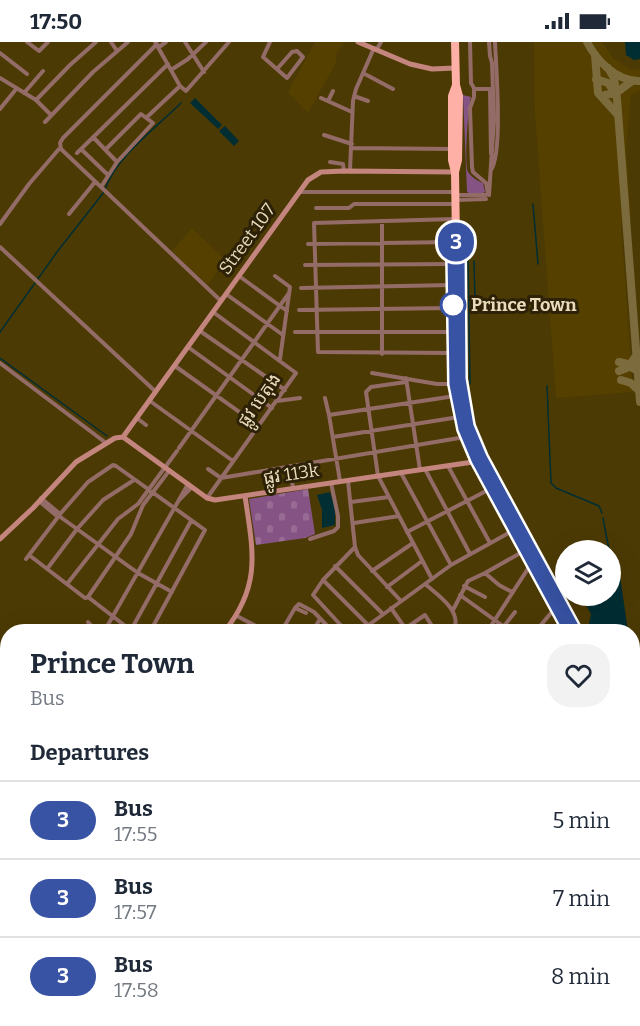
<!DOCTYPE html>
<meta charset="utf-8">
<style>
body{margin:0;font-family:Bitter,"Noto Sans Khmer",serif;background:#f2f2f3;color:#1f2937;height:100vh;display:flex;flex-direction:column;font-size:22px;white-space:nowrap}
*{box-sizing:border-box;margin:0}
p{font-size:20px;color:#747a83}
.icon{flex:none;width:33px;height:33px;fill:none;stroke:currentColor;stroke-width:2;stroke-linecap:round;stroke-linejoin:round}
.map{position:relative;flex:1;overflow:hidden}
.side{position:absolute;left:0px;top:582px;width:640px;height:402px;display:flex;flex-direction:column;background:#fff;border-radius:24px 24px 0 0;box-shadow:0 6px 24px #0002}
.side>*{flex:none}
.badge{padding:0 12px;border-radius:20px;font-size:21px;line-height:39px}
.fabs{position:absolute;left:555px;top:498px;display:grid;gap:12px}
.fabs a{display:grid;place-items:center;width:66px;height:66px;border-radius:50%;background:#fff;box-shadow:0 6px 24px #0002;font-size:30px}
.map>.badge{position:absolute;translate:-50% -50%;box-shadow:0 0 0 3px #fff}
h2{padding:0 30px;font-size:22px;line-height:54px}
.round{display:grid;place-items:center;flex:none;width:63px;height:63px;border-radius:24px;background:#f2f2f3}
.head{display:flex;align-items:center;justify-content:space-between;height:102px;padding:0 30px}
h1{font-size:28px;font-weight:700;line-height:45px}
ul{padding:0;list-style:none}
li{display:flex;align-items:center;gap:18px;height:78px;padding:0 30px;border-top:2px solid #e0e1e3}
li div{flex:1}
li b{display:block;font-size:22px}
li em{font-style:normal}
li .badge{min-width:66px;font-weight:700;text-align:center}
.status{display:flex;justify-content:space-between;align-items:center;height:42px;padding:0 30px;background:#fff;direction:ltr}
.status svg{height:16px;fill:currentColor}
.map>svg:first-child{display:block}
</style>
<div class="status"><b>17:50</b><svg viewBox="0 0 49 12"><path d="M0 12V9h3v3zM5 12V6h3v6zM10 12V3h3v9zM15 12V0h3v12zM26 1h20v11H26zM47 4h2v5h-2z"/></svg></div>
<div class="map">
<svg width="640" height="984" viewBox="0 0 640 984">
<defs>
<pattern id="cemetery-stones" width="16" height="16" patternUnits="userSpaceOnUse" patternTransform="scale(1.5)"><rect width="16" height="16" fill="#865385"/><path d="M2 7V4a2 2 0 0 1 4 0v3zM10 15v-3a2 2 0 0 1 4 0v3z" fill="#976b94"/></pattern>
</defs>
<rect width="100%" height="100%" fill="#4c3a04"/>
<path fill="#554000" d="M315 0H344L335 14 337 19 308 71 288 50Z
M534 0H602L613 16 630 27 640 28V49L631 53 626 104 631 180 621 181 633 350 556 356 535 72Z
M192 186 225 218 208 243 172 209Z"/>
<path fill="#865385" d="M463 53 471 55C468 64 464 124 468 130 472 136 478 139 483 141L485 150C481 153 471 153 467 150Z
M495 977V976L590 977 585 982 586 984H491Z"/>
<path fill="url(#cemetery-stones)" d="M308 447 315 492 305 496 256 503 249 457Z"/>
<path fill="#012e33" d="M625 0H640V17L634 18 626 13Z
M195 56 222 83 218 87 190 61Z
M225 84 239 99 234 104 219 89Z
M330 450 335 465V483L322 486V468L317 453Z
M614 515 618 532 620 534 628 589H594L589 581 591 572 581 554H610L611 516Z"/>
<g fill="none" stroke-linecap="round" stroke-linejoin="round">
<path stroke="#012e33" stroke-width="1.5" d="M533 162 538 222
M468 210 470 342
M474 219 475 259 479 264 517 261
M475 252 484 262
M0 290 57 210 104 150C115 115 155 87 181 61
M0 316 107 394
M547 344 551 441 556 446 599 464 602 471
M603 476 609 508
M633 638 639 650
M0 784 8 771"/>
<path stroke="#7c6c3d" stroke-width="8" d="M587 0C597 19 615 38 638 39
M595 13 598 51 618 73
M608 26 614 36 617 57 640 360
M596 37 608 41 615 51
M605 53 616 51 632 39
M619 320 628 322 634 327
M619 329 629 325 635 315
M621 338 631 341 639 349"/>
<path stroke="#946c67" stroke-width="4" d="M27 0 39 9 48 0
M111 0 117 9
M155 0 180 44 186 49 229 0
M185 0 204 30
M270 0 263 15 287 36 303 15 297 9 292 10 277 27
M470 0 471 41 474 46V55L470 66 472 125 473 130 486 141 488 152
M159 5 166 0
M377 7 381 0
M0 11 27 32
M171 28 188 17 206 0
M363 31 393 47
M0 36 36 58 51 73
M474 47H490L491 112
M24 51 43 29
M354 54 368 59
M321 56 352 70
M36 58 70 23 96 0
M328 59 333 49
M0 67 17 46
M147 75 180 44
M45 80 93 30 128 0
M324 93 352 102
M93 95 117 120
M352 106 451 107
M61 107 60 101 63 96 157 2
M81 107 108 133
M77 111 168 22
M330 120 343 122 344 129
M350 128 353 59 356 47 374 6
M491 128C503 110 496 26 495 0
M101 145 117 120 153 81 141 72 106 107
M300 150H455
M457 153H486
M489 153 494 77 492 21 490 14 489 0
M457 158 486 157
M316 166H349L354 162H455
M69 172 95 140
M382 179V312
M0 182 29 142 59 107H61L221 259
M308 202 455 200
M0 205 156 350
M305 223 452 222
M239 234 287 269
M275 234 290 245 280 317
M301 246 452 243
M226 252 283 293
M299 268 452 266
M200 289 285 348
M295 290H451
M188 305 272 366
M453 311 318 310 314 181 455 177
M0 321 106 401
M175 324 259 384
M372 331 437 342H455
M406 336 420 428
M406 340 371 345 366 350 378 434 432 537
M325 356 329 373 455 354
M150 359 233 419
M277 359 300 356
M329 373 340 439
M138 377 146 383
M333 395 459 375
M179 406 289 251
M290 424 293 446
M448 424 490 501
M208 427 221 436 465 395
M425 427 470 512
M401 431 451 523
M348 439 355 505 358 513 401 559
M41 456 60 472
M207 456 296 331 213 270
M179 458 192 445
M39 459 58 475
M351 460 389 455
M59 474 138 531 172 550
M354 481 399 474
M407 490 492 446
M310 497 334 489 338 485V474L331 441
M29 513 85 556 88 555 131 492 143 463 169 429
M26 517 61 471 88 440 113 423 116 424 205 488 150 590
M335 524 383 572
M47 527 77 487 103 458 134 438
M372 529 413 501
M485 531 499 543 512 550
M323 538 368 583
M67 542 118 477 138 462 177 409
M425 542C438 553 464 570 453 590
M464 544 485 555
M387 545 422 519
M460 553 511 590
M88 555 133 590
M295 566 299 562 314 570 333 590
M391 566 405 586
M453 568 468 539 485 531 524 509
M237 574 267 590
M88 580 97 590
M410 583 413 590
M504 584 515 570
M456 585 464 590
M105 588 188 442
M131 588 191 479
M281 590 295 566 306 571
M312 590 320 577
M347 590 313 553 323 538 355 505
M359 590 451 523 514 488
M400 590 425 573 436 590
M487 590 531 522
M535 590 556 565
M633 800 640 809
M633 825 640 834
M633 850 640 840
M633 873 640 880
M633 891 640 884
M633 913 640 921
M633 927 639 920
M633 954 640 960
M633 970 640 961
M82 976 95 984
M172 976 184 984
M191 976 204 984
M305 976 316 984
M376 976 389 984
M432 976 441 981
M485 976 489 979
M106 977V976
M628 983V976
M41 984 45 976
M71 984 75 976
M131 984 137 976
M254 984 259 976
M297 984 302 976
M328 984 332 976
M477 984 481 976"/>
<path stroke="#c4857e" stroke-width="5" d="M358 0 410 22 432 27 455 26
M123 395 308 138 321 130 344 129 455 130
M123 395 207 456 215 458 473 420 479 417
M0 497 33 466 76 420 115 396 123 395
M224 590C262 543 253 509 245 454
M0 966 8 952
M0 971 8 975
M11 976 25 984
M440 984 444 976"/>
<path stroke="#feb0a7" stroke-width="8" d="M456 43 459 54 458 118 455 130 456 200 452 212C453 277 446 350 472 410L569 590
M455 130 452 118V54L456 43 455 0
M456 201 460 212 461 337 469 384 482 415 577 590
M633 693 640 706
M633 708 640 721"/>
</g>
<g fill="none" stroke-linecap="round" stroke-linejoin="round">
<defs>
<path id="line" d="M569 590 476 418 463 387 454 342 452 212 456 200 460 212 461 337 469 384 482 415 577 590"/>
</defs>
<use href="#line" stroke="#fff" stroke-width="14"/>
<use href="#line" stroke="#3853a4" stroke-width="9"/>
</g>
<circle fill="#fff" stroke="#3853a4" stroke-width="3" cx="453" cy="263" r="12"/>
<g text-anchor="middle" stroke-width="6" stroke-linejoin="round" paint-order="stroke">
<g font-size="18" fill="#e9dbbc" stroke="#2d2207">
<text transform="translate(247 197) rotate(-54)" y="6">Street 107</text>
<text transform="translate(259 358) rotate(-55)" y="6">ផ្លូវ បេតុង</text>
<text transform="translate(291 432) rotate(-9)" y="6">ផ្លូវ 113k</text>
</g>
<g font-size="18" font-weight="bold" fill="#e9dbbc" stroke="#2d2207" text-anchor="start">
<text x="471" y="269">Prince Town</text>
</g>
</g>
</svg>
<div class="fabs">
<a><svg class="icon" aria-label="layers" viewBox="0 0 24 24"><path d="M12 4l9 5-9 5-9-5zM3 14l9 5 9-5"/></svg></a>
</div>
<b class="badge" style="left:456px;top:200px;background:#3853a4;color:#fff">3</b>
<section class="side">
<div class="head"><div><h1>Prince Town</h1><p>Bus</p></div><a class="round"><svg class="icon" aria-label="heart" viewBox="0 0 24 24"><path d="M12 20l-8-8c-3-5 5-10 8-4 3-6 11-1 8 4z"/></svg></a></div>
<h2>Departures</h2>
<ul>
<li><span class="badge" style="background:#3853a4;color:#fff">3</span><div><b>Bus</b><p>17:55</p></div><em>5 min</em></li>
<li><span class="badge" style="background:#3853a4;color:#fff">3</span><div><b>Bus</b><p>17:57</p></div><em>7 min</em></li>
<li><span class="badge" style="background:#3853a4;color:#fff">3</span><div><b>Bus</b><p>17:58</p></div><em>8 min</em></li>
</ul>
</section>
</div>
